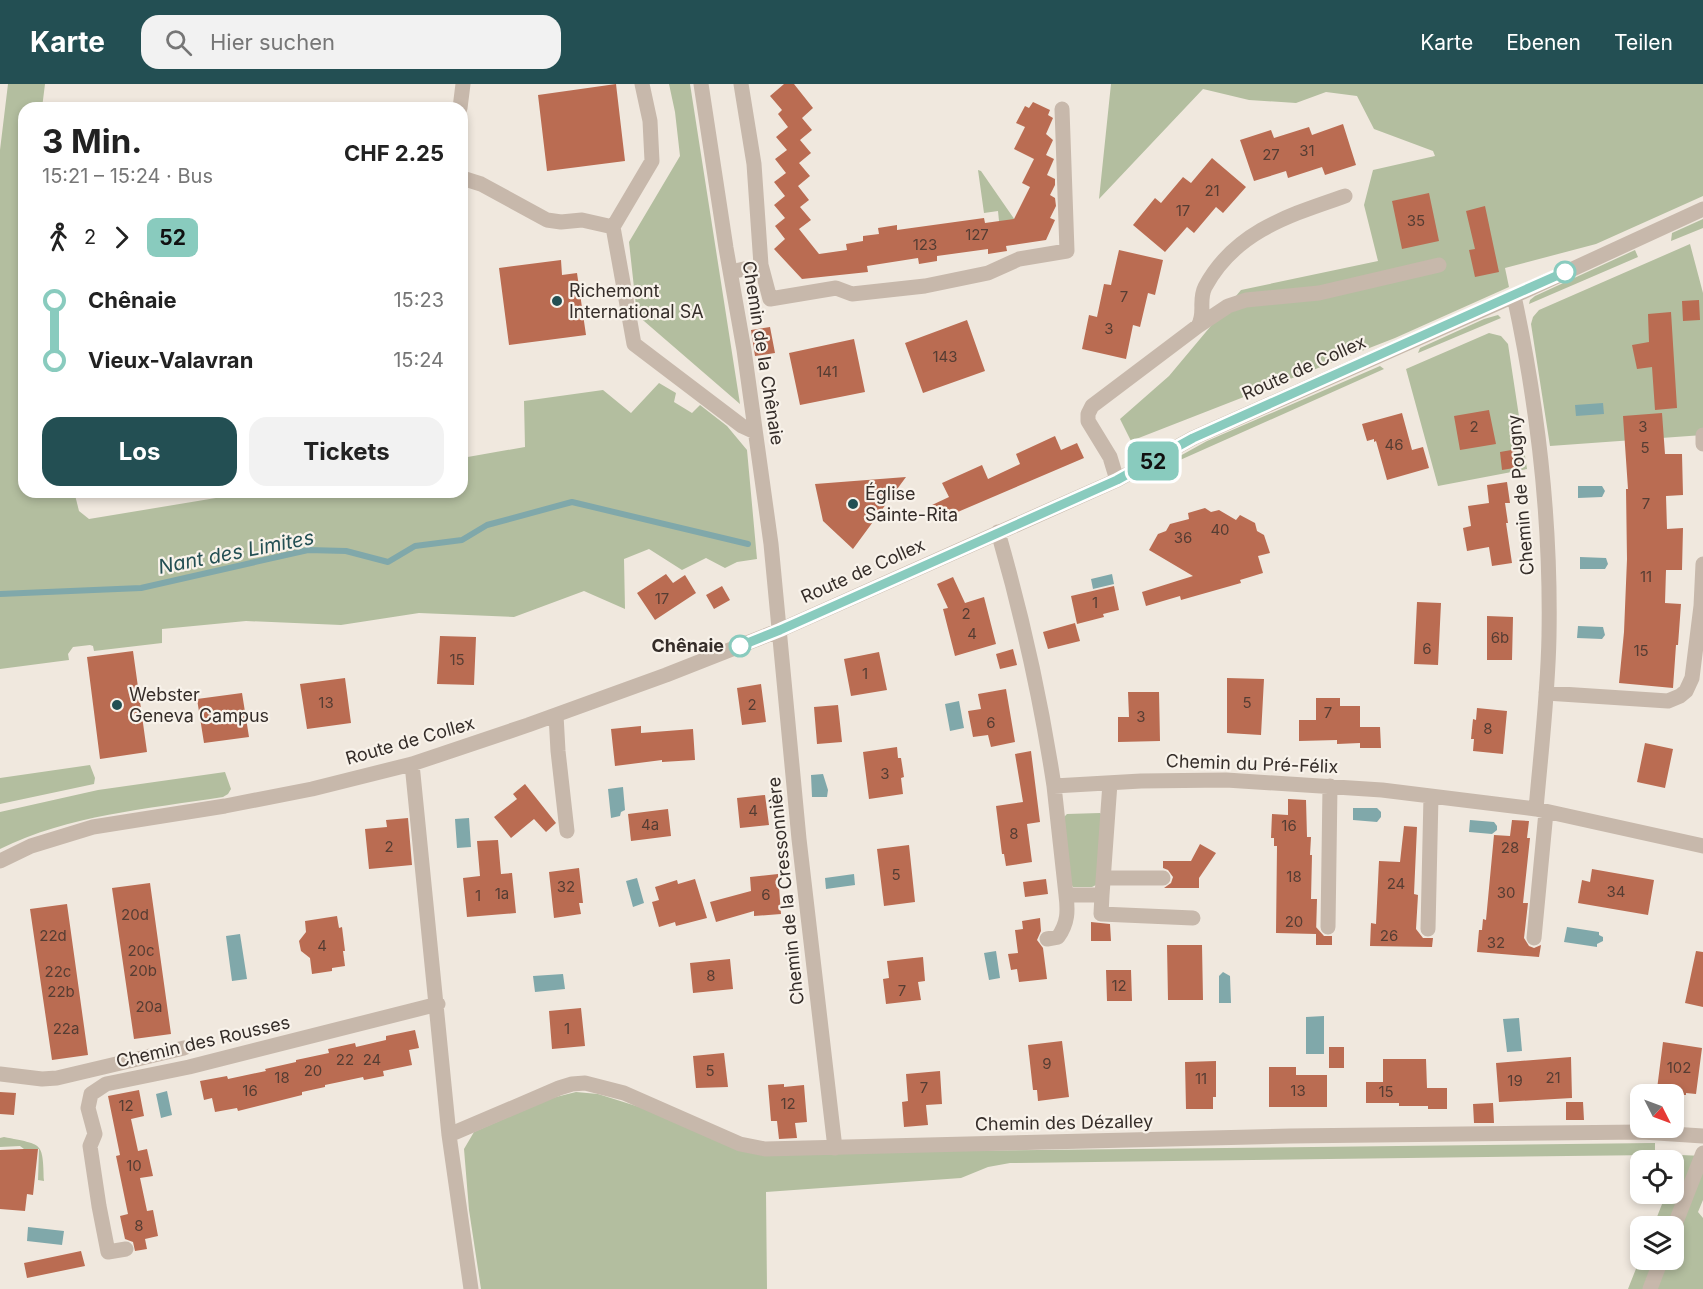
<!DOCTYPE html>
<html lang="de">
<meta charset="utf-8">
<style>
body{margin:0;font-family:Inter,sans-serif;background:#f2f2f2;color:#222;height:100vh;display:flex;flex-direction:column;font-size:22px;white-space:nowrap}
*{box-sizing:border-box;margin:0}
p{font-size:20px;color:#767676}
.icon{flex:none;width:33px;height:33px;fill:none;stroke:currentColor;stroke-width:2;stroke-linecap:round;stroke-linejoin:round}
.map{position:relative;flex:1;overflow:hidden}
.drawer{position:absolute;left:18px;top:18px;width:450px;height:396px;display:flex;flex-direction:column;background:#fff;border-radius:18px;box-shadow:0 3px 9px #0003}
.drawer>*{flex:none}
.badge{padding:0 12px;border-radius:9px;font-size:21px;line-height:39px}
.needle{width:39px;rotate:132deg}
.fabs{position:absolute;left:1630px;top:1000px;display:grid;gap:12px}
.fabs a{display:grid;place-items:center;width:54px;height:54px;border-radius:12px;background:#fff;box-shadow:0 3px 9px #0003;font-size:30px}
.map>.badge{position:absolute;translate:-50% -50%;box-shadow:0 0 0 3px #fff}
.legs{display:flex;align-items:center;gap:9px;height:66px;padding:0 24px;font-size:20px}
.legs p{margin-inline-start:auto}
.head{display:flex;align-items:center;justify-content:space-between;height:102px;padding:0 24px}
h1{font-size:33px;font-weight:700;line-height:45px}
.action{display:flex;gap:12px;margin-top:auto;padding:12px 24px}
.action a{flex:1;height:69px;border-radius:18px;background:#234f53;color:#fff;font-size:24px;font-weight:700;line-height:69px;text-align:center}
.action a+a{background:#f2f2f2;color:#222}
ul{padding:0 24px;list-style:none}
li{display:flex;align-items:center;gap:21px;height:60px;font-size:22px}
li i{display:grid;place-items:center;width:9px;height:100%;margin:0 8px;background:currentColor}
li i::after{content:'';width:15px;height:15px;margin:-8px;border:4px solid;border-radius:50%;background:#fff}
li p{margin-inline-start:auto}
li:first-child i{background:linear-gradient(#0000 50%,currentColor 0)}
li:last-child i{background:linear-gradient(currentColor 50%,#0000 0)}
header{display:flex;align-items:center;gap:36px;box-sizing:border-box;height:84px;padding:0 30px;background:#234f53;color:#fff}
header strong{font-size:28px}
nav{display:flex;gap:33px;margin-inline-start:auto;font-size:21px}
.search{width:420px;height:54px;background:#f2f2f2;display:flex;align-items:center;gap:15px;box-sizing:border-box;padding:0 21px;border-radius:18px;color:#767676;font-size:22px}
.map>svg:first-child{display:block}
</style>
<header>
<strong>Karte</strong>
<div class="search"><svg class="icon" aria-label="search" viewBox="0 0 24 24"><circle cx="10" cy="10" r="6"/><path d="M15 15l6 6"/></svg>Hier suchen</div>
<nav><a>Karte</a><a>Ebenen</a><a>Teilen</a></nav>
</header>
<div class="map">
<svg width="1703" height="1205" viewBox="0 0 1703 1205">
<rect width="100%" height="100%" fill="#f0e8de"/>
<path fill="#b3be9f" d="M8 0H45L42 24H24V408H84L75 411 79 427 89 435 252 408H462V374L525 363 524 317 603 306 631 329 659 299 676 309 674 318 692 329 700 321 727 342 747 366 757 475 737 478 725 484 706 474 682 486 649 465 624 475 625 525 584 507 514 533 419 529 341 541 246 537 162 545V559L94 567 93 562 90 561 73 563 68 570 69 576 0 585V66Z
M669 0H690L740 320 637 231 629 158 680 72 675 28Z
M1111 0H1703V112L1596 160 1505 184 1509 203 1395 254 1131 357 1120 335 1169 292 1241 206 1378 177 1364 121 1373 86 1435 72 1433 67 1374 45 1357 12 1326 8 1296 19 1249 16 1203 5 1099 115Z
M978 86 981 87 1017 139 999 137 998 127 984 129Z
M1703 135V144L1671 157 1672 149Z
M1690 160 1703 209V351L1550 362 1531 240 1533 233 1539 226Z
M1635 166 1638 173 1529 220 1530 216 1535 212Z
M1498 231 1501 234 1418 269 1420 264 1484 235Z
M1489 249 1501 252 1508 260 1527 385 1438 402 1406 285Z
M1380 282 1384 285 1142 393 1207 357Z
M90 681 95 694 94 700 0 720V694Z
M225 688 231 705 228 710 223 713C147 725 69 731 0 765V728L98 706Z
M1100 729 1103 732 1096 801 1092 803H1073L1071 800 1064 733 1067 730Z
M576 1008 598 1010 785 1069 1655 1059V1071L1010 1079 988 1083 961 1094 766 1108 767 1205H481L469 1126 464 1065 474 1048 552 1014Z
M4 1053C43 1061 43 1057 44 1097L38 1096 39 1065H24L20 1062 0 1063V1054Z
M1681 1071 1703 1072V1116L1698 1128 1703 1134V1205H1628L1641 1172V1176H1674V1143H1653L1666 1110H1674V1088Z"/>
<path fill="#80a8aa" d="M1603 319 1604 330 1576 332 1575 321Z
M1578 402H1602L1605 407 1602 413 1578 414Z
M1580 473 1606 474 1608 480 1605 485H1580Z
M1112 490 1114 500 1093 505 1091 495Z
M1578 542 1603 543 1605 551 1602 555 1577 554Z
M959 617 964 644 950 647 945 620Z
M823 690 828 706 827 713H812L811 691Z
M623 703 625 726 621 728 620 732 611 734 608 705Z
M1353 724H1377L1381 728V733L1377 738 1353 736Z
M469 734 471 763 457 764 455 735Z
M1470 736 1494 738 1497 742V746L1492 750 1469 748Z
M854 790 855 801 826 805 825 794Z
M637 794 644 819 633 823 626 797Z
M1567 843 1599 848V851L1603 853V857L1597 860V863L1564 858Z
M240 850 247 895 232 897 226 852Z
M996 867 1000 894 989 896 984 869Z
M1223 888 1230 892 1231 919H1219V892Z
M563 890 565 905 535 908 533 892Z
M1324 932V970H1306V933Z
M1519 934 1522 967 1507 968 1503 935Z
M167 1007 172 1031 161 1034 156 1010Z
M28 1143 64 1147 62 1161 27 1157Z"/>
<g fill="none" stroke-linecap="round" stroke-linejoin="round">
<path stroke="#80a8aa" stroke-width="6" d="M0 510 141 504 308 466 346 467 388 478 415 462 462 456 487 441 572 418 748 460"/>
</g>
<path fill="#ba6c52" d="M616 0 625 77 547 87 538 11Z
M784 0H794L813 24 802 34 812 46 800 56 811 69 799 79 810 92 798 102 809 116 800 123 811 136 799 145 819 170 847 166 846 160 863 157V152L879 150 878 144 897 141V146L984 134 985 139 1014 135 1030 103 1022 99 1034 75 1014 65 1025 43 1016 39 1025 22 1029 24 1033 18 1050 26 1048 31 1053 34 1046 50 1053 56 1046 71 1054 75 1047 91 1055 95V101L1050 111 1055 114 1056 122 1050 134 1055 136 1046 156 1006 162 1007 167 988 170V165L937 172V177L919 180 918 174 867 182 868 188 802 195 774 165 785 155 775 142 785 134 774 121 785 112 774 98 786 89 775 75 787 66 776 53 788 43 778 30 782 26 770 12Z
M1343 40 1356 81 1325 91 1322 83 1288 94 1286 87 1254 97 1240 56 1271 46 1274 54 1309 43 1312 51Z
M1212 74 1246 103 1223 129 1216 123 1194 149 1187 143 1165 168 1133 141 1155 114 1161 119 1183 93 1191 99Z
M1429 109 1439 157 1402 165 1392 117Z
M1485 122 1499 188 1475 193 1469 166 1475 165 1466 127Z
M1119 166 1163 176 1155 211 1148 209 1140 243 1133 241 1126 275 1082 265 1089 231 1097 233 1104 200 1111 201Z
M561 176 562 191 577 189 586 251 509 261 499 184Z
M1699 216 1700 236 1683 237 1682 217Z
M1671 228 1677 324 1655 326 1652 283 1637 285 1632 261 1649 258 1648 230Z
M967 236 985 287 923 309 905 259Z
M770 243 775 269 755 272 751 246Z
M854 255 865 308 800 321 789 269Z
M1489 326 1496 360 1460 366 1454 332Z
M1402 329 1412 366 1423 363 1429 384 1387 396 1376 357 1374 358V355L1367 357 1362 340Z
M1662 329 1665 370H1682L1683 411 1666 412 1667 445 1683 444 1682 486H1666L1665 519 1681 520 1678 561H1676L1673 604 1619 599 1624 548 1627 475 1626 405H1628L1623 332Z
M1055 352 1061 366 1077 359 1084 374 939 436 932 421 949 413 942 399 982 381 988 395 1020 380 1016 370Z
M1517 365 1520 383 1502 386 1500 368Z
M906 393 853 465 823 437 815 400Z
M1507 398 1510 419H1505L1508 439H1506L1512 479 1492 482 1489 463 1467 467 1463 444 1471 442 1468 422 1489 419 1487 401Z
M1205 424 1211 428 1219 426 1236 436 1240 431 1255 439 1257 447 1264 451 1270 469 1258 472 1263 489 1240 496 1241 499 1181 516 1180 512 1146 522 1142 508 1193 492 1149 466 1158 450 1166 447 1170 440 1189 435 1188 429Z
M666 490 673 499 685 491 696 509 655 536 637 509Z
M953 493 965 519 984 513 996 560 955 572 943 525 948 524 937 500Z
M722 502 730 516 714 525 706 511Z
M1114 502 1119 526 1103 530 1104 533 1077 540 1071 512Z
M1417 518 1441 519 1438 581 1414 580Z
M1487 532 1513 533 1512 576H1487Z
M1075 539 1080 557 1048 565 1043 548Z
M440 552 476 553 474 601 437 600Z
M1013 565 1017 581 1000 585 996 570Z
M133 567 147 668 100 675 87 573Z
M879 568 887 606 851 612 844 575Z
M345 594 351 639 307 645 300 600Z
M1227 594 1264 595 1261 651 1227 649Z
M761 600 766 638 742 641 737 604Z
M1006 605 1015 658 991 663 988 651 973 653 968 627 981 625 978 610Z
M1128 608H1159L1160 657 1118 658V633H1129Z
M242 609 249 653 204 659 197 615Z
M1316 614H1340V622H1360V643H1380L1381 664H1360V659L1337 660V656L1299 657V636H1316Z
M838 621 842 658 817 660 814 623Z
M1477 624 1507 627 1503 670 1473 667 1474 655H1471L1473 635 1476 636Z
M641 642V649L693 645 695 676 662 678V676L615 682 611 645Z
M1645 659 1673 665 1665 704 1637 698Z
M897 663 898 674H901L904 693 901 694 903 710 869 715 863 668Z
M1031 667 1040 738 1027 740 1032 778 1006 782 1004 770H1002L996 722 1023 718 1015 670Z
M525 700 556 739 546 748 534 735 511 754 494 733 517 715 513 710Z
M765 711 769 741 740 744 737 714Z
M1288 715 1306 716 1307 753H1311L1310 771H1312L1311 815H1317L1316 850 1276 849 1277 762H1274V754H1271L1272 730 1288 731Z
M668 725 671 752 631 757 628 730Z
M408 734 412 781 369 785 365 745 387 743 386 736Z
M1512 736 1529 737 1527 754H1530L1523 819H1528L1524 854 1529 862 1534 864 1541 861 1539 873 1477 868 1479 846H1482L1483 835 1486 836 1494 751 1510 752Z
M1404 742 1417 743 1414 810 1418 811 1416 845 1423 854H1433L1432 863 1370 862 1371 839 1376 840 1379 777 1400 778Z
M498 756 501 790 512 789 516 829 467 833 463 794 480 792 477 757Z
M1200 760 1216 769 1199 794V804H1164L1171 799 1173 793 1168 786 1163 784V777H1191Z
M909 761 915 818 884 822 877 765Z
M579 784 583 819H579L581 830 554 834 549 788Z
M1592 785 1654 796 1648 831 1578 819 1582 796 1590 798Z
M778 790 781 830 754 832V827L716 838 710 818 751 807 750 793Z
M695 795 707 834 676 842 675 838 659 843 652 818 659 816 655 803 677 796 678 800Z
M1046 795 1048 810 1025 813 1023 798Z
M150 799 171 950 134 955 112 804Z
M67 820 88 971 52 976 30 825Z
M337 832 339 844 342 843 345 867H343L345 882 332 884V887L312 890 310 874 301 867 299 857 306 848 305 837Z
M1040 834 1041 847 1037 856 1043 864 1047 895 1019 898 1017 885 1011 886 1008 870 1018 869 1015 846 1023 845 1022 837Z
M1091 838 1110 840 1111 857H1091Z
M1316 843 1324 852H1332V861H1316Z
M1167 861H1202L1203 916H1168Z
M1696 867 1703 868V923L1685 919Z
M923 873 925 897 918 898 921 916 886 920 883 895 889 894 887 877Z
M730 875 733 905 693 909 690 879Z
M1106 886H1131L1132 917H1107Z
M581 924 585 962 552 965 549 927Z
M415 946 419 964 409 966 412 981 383 987 384 992 364 996 363 993 325 1001V1003L302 1008V1011L238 1027 237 1024 215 1028 212 1014 204 1016 200 997 227 992 228 995 266 987 265 985 296 978V976L329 969 328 965 355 959 356 963 386 956V952Z
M1062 957 1069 1013 1038 1017 1037 1006H1033L1028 961Z
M1663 958 1702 964 1696 1010 1686 1009V1011H1664L1665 1006 1657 1005Z
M1329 963H1344V984H1329Z
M724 969 728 1003 696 1004 693 972Z
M1571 973 1572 1014 1499 1018 1496 979Z
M1383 975H1426L1427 1004H1447V1025H1428V1022H1399V1019H1366V998H1383Z
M1216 977V1013H1213V1025H1186L1185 978Z
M1269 983H1296V991H1327V1023H1269Z
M940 987 942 1020 926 1021 928 1041 904 1043 902 1018 908 1017 906 990Z
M784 1000V1003L804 1001 807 1038 795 1039 797 1054 779 1055 777 1037H771L768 1001Z
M139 1006 144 1032 131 1035 138 1067 147 1065 153 1092 140 1094 147 1127 153 1126 158 1152 145 1155 147 1165 135 1167 133 1158 125 1155 120 1132 128 1130 116 1072 120 1071 108 1012Z
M0 1008 16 1009 14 1031 0 1030Z
M1566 1018H1583L1584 1036H1566Z
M1493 1019 1494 1039H1474L1473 1020Z
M24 1065H38L33 1111 27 1110 25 1127 0 1125V1066Z
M81 1167 85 1182 27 1194 24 1179Z"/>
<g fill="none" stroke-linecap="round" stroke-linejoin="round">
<path stroke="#c7b8ab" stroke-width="15" d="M642 0 650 37 652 77 613 143 634 260 742 342 755 348
M701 0 726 164 744 266 771 460 799 755 835 1064
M741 0 754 80 761 181 770 215 836 204 852 210 925 202 988 189 1019 175 1067 167 1062 25
M460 24 463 0
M462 94 481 100 547 136 561 138 582 136 613 143
M731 188 761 181
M1514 212C1538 323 1551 438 1549 552 1548 610 1541 667 1536 725
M1198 242 1228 222 1246 216 1319 209 1439 181
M1703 351V360
M1117 396 1110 373 1088 337V330L1092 322 1198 242C1206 229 1198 217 1205 203 1235 147 1290 131 1345 112
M998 448C1022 531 1041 616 1054 702L1141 697 1226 696 1382 706 1536 725 1703 762
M1546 609 1668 617 1680 612 1686 607 1692 594 1701 522 1703 480
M556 631 558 667 567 747
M412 680 449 1051 471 1205
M1054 702 1066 811H1102L1110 699
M0 777 31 762 93 743 225 722 312 705 412 680 528 641 666 591 780 546 1117 396 1193 354 1514 212 1703 125
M1104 794H1163
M1102 811 1101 830 1193 834
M1328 843 1330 702
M1428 845 1431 712
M1534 854 1546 728
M1047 855 1058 853C1068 839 1068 827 1066 811
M0 990 42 995 57 994 184 964
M449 1051 559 1004 572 1000 585 999 624 1009 740 1060 765 1065 1290 1052 1642 1048 1703 1052
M1674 1143 1703 1069
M126 1165 108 1168 99 1122 90 1062 95 1050 88 1024 91 1010 106 1000 189 983 438 920
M1650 1205 1661 1176"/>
</g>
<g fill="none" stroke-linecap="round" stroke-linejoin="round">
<defs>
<path id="line-1" d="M740 562 780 546 1117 396 1193 354 1565 188"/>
</defs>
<use href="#line-1" stroke="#fff" stroke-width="14"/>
<use href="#line-1" stroke="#89cbbe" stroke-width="9"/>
</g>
<g fill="#fff" stroke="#89cbbe" stroke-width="3">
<circle cx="1565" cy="188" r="10"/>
<circle cx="740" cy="562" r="10"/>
</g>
<g fill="#234f53" stroke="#f8f2ea" stroke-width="2">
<circle cx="557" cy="217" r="6"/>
<circle cx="853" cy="420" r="6"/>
<circle cx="117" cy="621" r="6"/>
</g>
<g text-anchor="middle" stroke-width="4.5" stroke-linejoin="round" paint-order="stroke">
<g font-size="15" fill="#563d33">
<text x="1307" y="72">31</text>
<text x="1271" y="76">27</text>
<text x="1212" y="112">21</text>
<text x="1183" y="132">17</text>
<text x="1416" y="142">35</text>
<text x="977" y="156">127</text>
<text x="925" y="166">123</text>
<text x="1124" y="218">7</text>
<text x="1109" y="250">3</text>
<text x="945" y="278">143</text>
<text x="827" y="293">141</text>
<text x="1474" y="348">2</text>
<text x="1643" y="348">3</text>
<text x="1394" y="366">46</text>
<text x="1645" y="369">5</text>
<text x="1646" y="425">7</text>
<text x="1220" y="451">40</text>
<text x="1183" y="459">36</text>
<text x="1646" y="498">11</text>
<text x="662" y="520">17</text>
<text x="1095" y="524">1</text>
<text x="966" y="535">2</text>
<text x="972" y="555">4</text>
<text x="1500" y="559">6b</text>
<text x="1427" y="570">6</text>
<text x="1641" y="572">15</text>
<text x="457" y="581">15</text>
<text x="865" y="595">1</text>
<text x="326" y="624">13</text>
<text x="1247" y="624">5</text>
<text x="752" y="626">2</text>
<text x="1328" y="634">7</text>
<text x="1141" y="638">3</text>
<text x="991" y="644">6</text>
<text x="1488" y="650">8</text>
<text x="885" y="695">3</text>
<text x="753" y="732">4</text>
<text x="650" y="746">4a</text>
<text x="1289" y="747">16</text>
<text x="1014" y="755">8</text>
<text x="389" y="768">2</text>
<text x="1510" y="769">28</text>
<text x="896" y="796">5</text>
<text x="1294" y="798">18</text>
<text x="1396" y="805">24</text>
<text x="566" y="808">32</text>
<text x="1616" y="813">34</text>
<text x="1506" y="814">30</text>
<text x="502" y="815">1a</text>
<text x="766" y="816">6</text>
<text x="478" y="817">1</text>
<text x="135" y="836">20d</text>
<text x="1294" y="843">20</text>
<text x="53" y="857">22d</text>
<text x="1389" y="857">26</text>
<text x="1496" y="864">32</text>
<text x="322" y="867">4</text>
<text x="141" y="872">20c</text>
<text x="143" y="892">20b</text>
<text x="58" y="893">22c</text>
<text x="711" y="897">8</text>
<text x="1119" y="907">12</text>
<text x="902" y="912">7</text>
<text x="61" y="913">22b</text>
<text x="149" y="928">20a</text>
<text x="66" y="950">22a</text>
<text x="567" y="950">1</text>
<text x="345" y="981">22</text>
<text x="372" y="981">24</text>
<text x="1047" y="985">9</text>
<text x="1679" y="989">102</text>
<text x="313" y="992">20</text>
<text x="710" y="992">5</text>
<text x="282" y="999">18</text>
<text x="1553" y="999">21</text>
<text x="1201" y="1000">11</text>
<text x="1515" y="1002">19</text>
<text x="924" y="1009">7</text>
<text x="250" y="1012">16</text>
<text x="1298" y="1012">13</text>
<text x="1386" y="1013">15</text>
<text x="788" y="1025">12</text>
<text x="126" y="1027">12</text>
<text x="134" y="1087">10</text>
<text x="139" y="1147">8</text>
</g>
<g font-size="18" fill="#352d29" stroke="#f8f2ea" text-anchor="start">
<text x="569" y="213">Richemont<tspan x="569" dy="21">International SA</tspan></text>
<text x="865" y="416">Église<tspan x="865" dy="21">Sainte-Rita</tspan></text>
<text x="129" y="617">Webster<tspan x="129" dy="21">Geneva Campus</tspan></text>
</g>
<g font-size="18" fill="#352d29" stroke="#f8f2ea">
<text transform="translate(763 269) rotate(81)" y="6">Chemin de la Chênaie</text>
<text transform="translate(1304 284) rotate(-24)" y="6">Route de Collex</text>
<text transform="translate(1521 411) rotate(-95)" y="6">Chemin de Pougny</text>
<text transform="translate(863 487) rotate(-24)" y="6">Route de Collex</text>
<text transform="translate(410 657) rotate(-16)" y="6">Route de Collex</text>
<text transform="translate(1252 680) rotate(2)" y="6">Chemin du Pré-Félix</text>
<text transform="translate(786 807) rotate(-96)" y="6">Chemin de la Cressonnière</text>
<text transform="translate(203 958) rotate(-13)" y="6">Chemin des Rousses</text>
<text transform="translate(1064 1039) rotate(-1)" y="6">Chemin des Dézalley</text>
</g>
<g font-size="18" font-weight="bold" fill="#352d29" stroke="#f8f2ea" text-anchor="end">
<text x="724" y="568">Chênaie</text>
</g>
<g font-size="20" font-style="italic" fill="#234f53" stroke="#f8f2ea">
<text transform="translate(236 468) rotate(-11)" y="7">Nant des Limites</text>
</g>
</g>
</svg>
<div class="fabs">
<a><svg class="needle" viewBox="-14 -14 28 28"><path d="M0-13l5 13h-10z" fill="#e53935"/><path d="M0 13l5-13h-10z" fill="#767676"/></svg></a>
<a><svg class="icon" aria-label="locate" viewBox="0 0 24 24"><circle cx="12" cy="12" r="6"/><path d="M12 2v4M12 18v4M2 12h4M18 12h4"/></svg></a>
<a><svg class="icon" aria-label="layers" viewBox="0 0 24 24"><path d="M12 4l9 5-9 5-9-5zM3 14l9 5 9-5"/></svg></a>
</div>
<b class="badge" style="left:1153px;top:377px;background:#89cbbe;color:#111">52</b>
<section class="drawer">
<div class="head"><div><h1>3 Min.</h1><p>15:21 – 15:24 · Bus</p></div><b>CHF 2.25</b></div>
<div class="legs"><svg class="icon" aria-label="walk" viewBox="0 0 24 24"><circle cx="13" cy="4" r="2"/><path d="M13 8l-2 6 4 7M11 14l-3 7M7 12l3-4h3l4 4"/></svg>2<svg class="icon" aria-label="forward" viewBox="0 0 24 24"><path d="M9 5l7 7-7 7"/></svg><b class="badge" style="background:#89cbbe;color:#111">52</b></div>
<ul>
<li><i style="color:#89cbbe"></i><b>Chênaie</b><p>15:23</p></li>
<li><i style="color:#89cbbe"></i><b>Vieux-Valavran</b><p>15:24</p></li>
</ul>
<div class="action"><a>Los</a><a>Tickets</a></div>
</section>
</div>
